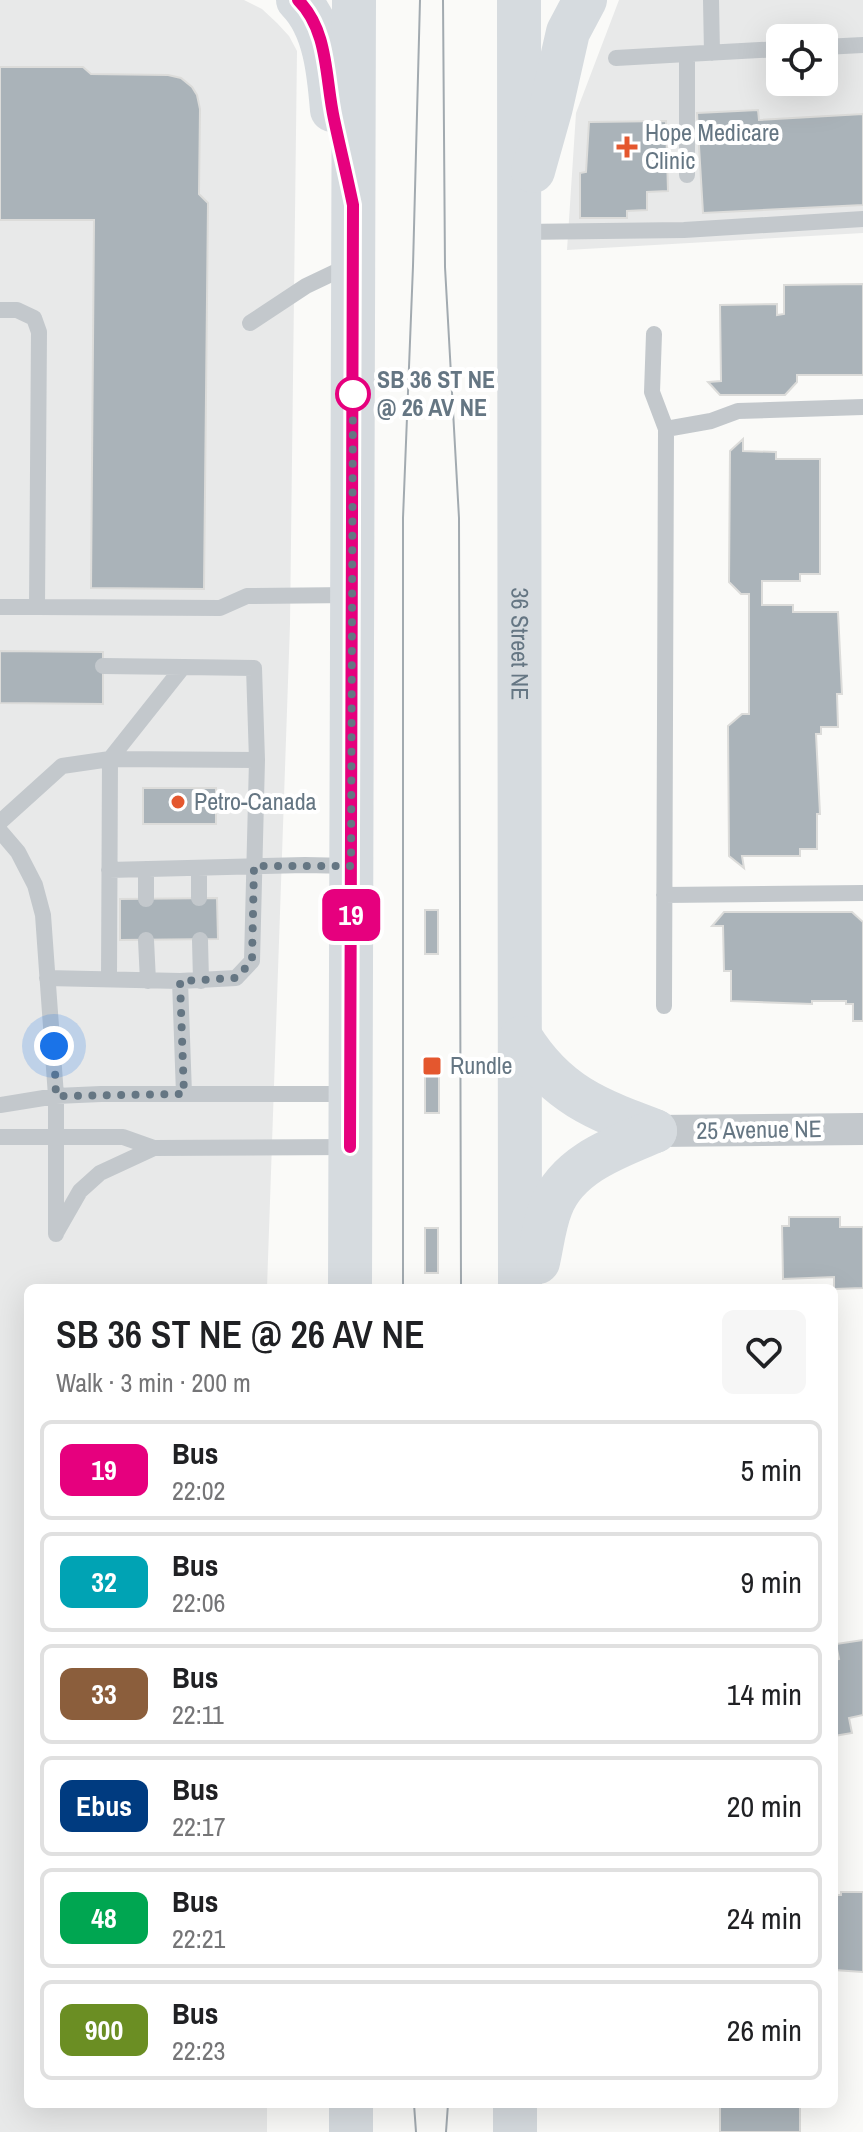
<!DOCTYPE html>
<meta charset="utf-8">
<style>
body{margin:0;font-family:"Archivo Narrow",sans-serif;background:#f6f6f6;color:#202124;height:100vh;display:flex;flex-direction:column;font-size:30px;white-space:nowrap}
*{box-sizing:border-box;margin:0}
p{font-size:26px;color:#757577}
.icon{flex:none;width:44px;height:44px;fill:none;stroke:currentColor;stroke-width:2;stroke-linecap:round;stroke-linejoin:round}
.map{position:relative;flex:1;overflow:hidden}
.side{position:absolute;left:24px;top:1284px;width:814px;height:824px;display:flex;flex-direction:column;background:#fff;border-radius:12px;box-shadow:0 8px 32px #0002}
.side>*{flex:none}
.badge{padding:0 16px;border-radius:12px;font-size:28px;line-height:52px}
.tools{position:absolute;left:766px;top:24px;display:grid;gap:16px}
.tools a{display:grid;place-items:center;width:72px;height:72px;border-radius:12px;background:#fff;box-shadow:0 8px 32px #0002;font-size:40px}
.you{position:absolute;width:40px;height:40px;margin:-20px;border:6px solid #fff;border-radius:50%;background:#1a73e8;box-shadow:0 0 0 12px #1a73e833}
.map>.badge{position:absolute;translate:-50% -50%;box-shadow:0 0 0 4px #fff}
.round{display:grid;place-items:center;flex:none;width:84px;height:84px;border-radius:12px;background:#f6f6f6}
.headline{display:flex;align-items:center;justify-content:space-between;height:136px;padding:0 32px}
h1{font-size:38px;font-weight:600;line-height:60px}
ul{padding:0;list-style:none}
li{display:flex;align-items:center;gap:24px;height:100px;margin:0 16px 12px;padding:0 16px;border:4px solid #e0e0e0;border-radius:12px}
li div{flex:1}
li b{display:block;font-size:30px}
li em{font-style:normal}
li .badge{min-width:88px;font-weight:700;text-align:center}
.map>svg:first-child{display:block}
</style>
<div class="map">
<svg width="863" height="2132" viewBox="0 0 863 2132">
<rect width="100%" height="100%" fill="#fafaf8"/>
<path fill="#e8e9e9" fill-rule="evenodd" d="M0 0H244L262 9 277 23 289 36 297 51 290 624 267 1288H28V2104H267V2132H0Z
M619 0H863V233L567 250 576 113ZM780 38H824V82H780Z"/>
<path fill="#aab3b9" stroke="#dcdcda" stroke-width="2" d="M0 67H83L91 74 168 75 181 78 192 87 197 95 200 109 199 194 208 203 204 589 91 588 94 220H0Z
M758 110 759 120 863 114V205L703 213 697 113Z
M666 121 668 191 647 192V210L627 211V218H580V173L586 172 589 122Z
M863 284V375H797V382L785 395H720L708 382 721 381 720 305 777 304V315L784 314V285Z
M743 439V451L776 452V459H820V574H800V581H762V605H793V612H838L842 694H837L838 727H821V734H816L820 814H817V849H800V856H742L744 868 729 856 728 726 742 714H749V594H741L729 582 730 451Z
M0 651 103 652V704L0 703Z
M143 788H216V824H143Z
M217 898 218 939 120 940V899Z
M425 910H438V954H425Z
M724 912H852L863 922V1021H853V1004H846V1001H812V1004L731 1001V971H724L723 926H712Z
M425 1069H439V1113H425Z
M789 1217H840V1227H863V1288L834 1289V1277L783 1279 782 1226H789Z
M425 1228H438V1273H425Z
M863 1640V1715L849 1718 852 1733 834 1736V1660L839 1659 836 1644Z
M841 1892H863V1972L834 1970V1895H841Z
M720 2105 800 2106V2132H720Z"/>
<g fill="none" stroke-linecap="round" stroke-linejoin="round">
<path stroke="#c3c8cc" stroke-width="16" d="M711 0 712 53
M824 47 863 45
M687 54 780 49
M616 58 687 54V175
M521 232 684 230 863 219
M0 310H17L34 318 39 332 37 607H0
M250 323 306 286 348 266
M654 334 652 392 666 429
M37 607 220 608 247 596 351 595
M103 666 183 667
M0 822 62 766 110 759 257 760 252 961 236 978 180 981 184 1094
M0 831 18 852 35 885 43 915 56 1096V1234
M199 868V898
M146 869V899
M109 870 305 865 350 866
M664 895 863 893
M146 940 148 981
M200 940 201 981
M47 978 180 981
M109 979 110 759 183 667 254 668 257 760
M664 1006 666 429 711 421 738 411 863 407
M0 1105 56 1096 101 1094H349
M0 1137H123L154 1148 349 1147
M56 1233 80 1191 100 1173 154 1148"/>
<path stroke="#c3c8cc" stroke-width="32" d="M655 1131 863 1129"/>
<g stroke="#d6dbdf" stroke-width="44">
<path d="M298 0C325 27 329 73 332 110"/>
<path id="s1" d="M519 0 520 1288"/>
<path d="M533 171 551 107 568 32 585 0"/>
<path d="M521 1038C556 1094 596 1109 655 1131"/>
<path d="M538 1262C542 1245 544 1224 551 1207 567 1164 617 1147 655 1131"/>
<path d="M350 1288 354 0"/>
<path d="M351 2132V2104"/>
<path d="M515 2132V2104"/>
</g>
<path stroke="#a2aab0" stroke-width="2" d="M443 0 445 267 459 518 461 1288
M403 1288V518L413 266 420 0
M414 2104 416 2132
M446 2132 448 2104"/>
</g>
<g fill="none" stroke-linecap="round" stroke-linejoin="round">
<defs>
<path id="line" d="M298 0C329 31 325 78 334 119 340 147 347 176 353 205L350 1147"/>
</defs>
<use href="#line" stroke="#fff" stroke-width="18"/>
<use href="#line" stroke="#e6007e" stroke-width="12"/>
<path stroke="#657683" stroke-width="8" stroke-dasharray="0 14.4" d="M54 1046 56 1096 184 1094 180 981 236 978 252 961 254 866H351L353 384V394"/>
</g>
<g fill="#e4572e" stroke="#fff" stroke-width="3">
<path d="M623 135h8v8h8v8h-8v8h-8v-8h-8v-8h8z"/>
<circle cx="178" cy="802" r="8"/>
<rect x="422" y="1056" width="20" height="20" rx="4"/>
</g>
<circle fill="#fff" stroke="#e6007e" stroke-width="4" cx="353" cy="394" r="16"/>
<g text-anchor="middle" stroke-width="8" stroke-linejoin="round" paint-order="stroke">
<g font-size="24" fill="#657683" stroke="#fff" text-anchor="start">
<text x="645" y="141">Hope Medicare<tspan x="645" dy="28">Clinic</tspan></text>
<text x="194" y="810">Petro-Canada</text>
<text x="450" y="1074">Rundle</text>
</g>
<g font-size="24" font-weight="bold" fill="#657683" stroke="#fff" text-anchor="start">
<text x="377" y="388">SB 36 ST NE<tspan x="377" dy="28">@ 26 AV NE</tspan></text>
</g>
<g font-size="24" fill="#657683" stroke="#fff">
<text dy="8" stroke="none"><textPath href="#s1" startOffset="644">36 Street NE</textPath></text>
<text transform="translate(759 1130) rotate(-1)" y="8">25 Avenue NE</text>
</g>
</g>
</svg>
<div class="tools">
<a><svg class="icon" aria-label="locate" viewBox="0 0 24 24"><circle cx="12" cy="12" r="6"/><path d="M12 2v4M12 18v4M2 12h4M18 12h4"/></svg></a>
</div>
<div class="you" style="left:54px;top:1046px"></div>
<b class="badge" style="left:351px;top:915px;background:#e6007e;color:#fff">19</b>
<section class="side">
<div class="headline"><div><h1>SB 36 ST NE @ 26 AV NE</h1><p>Walk · 3 min · 200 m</p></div><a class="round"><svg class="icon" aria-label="heart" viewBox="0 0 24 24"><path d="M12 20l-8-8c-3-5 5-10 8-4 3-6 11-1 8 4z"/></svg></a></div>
<ul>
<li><span class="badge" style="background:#e6007e;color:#fff">19</span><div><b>Bus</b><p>22:02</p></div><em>5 min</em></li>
<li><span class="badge" style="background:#00a3b4;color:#fff">32</span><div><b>Bus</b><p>22:06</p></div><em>9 min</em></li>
<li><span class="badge" style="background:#8b5e3c;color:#fff">33</span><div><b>Bus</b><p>22:11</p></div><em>14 min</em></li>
<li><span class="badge" style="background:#003b80;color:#fff">Ebus</span><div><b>Bus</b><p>22:17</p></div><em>20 min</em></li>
<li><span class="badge" style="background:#00a651;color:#fff">48</span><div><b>Bus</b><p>22:21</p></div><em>24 min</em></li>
<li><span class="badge" style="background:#6b8e23;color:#fff">900</span><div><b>Bus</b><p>22:23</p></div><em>26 min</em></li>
</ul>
</section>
</div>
